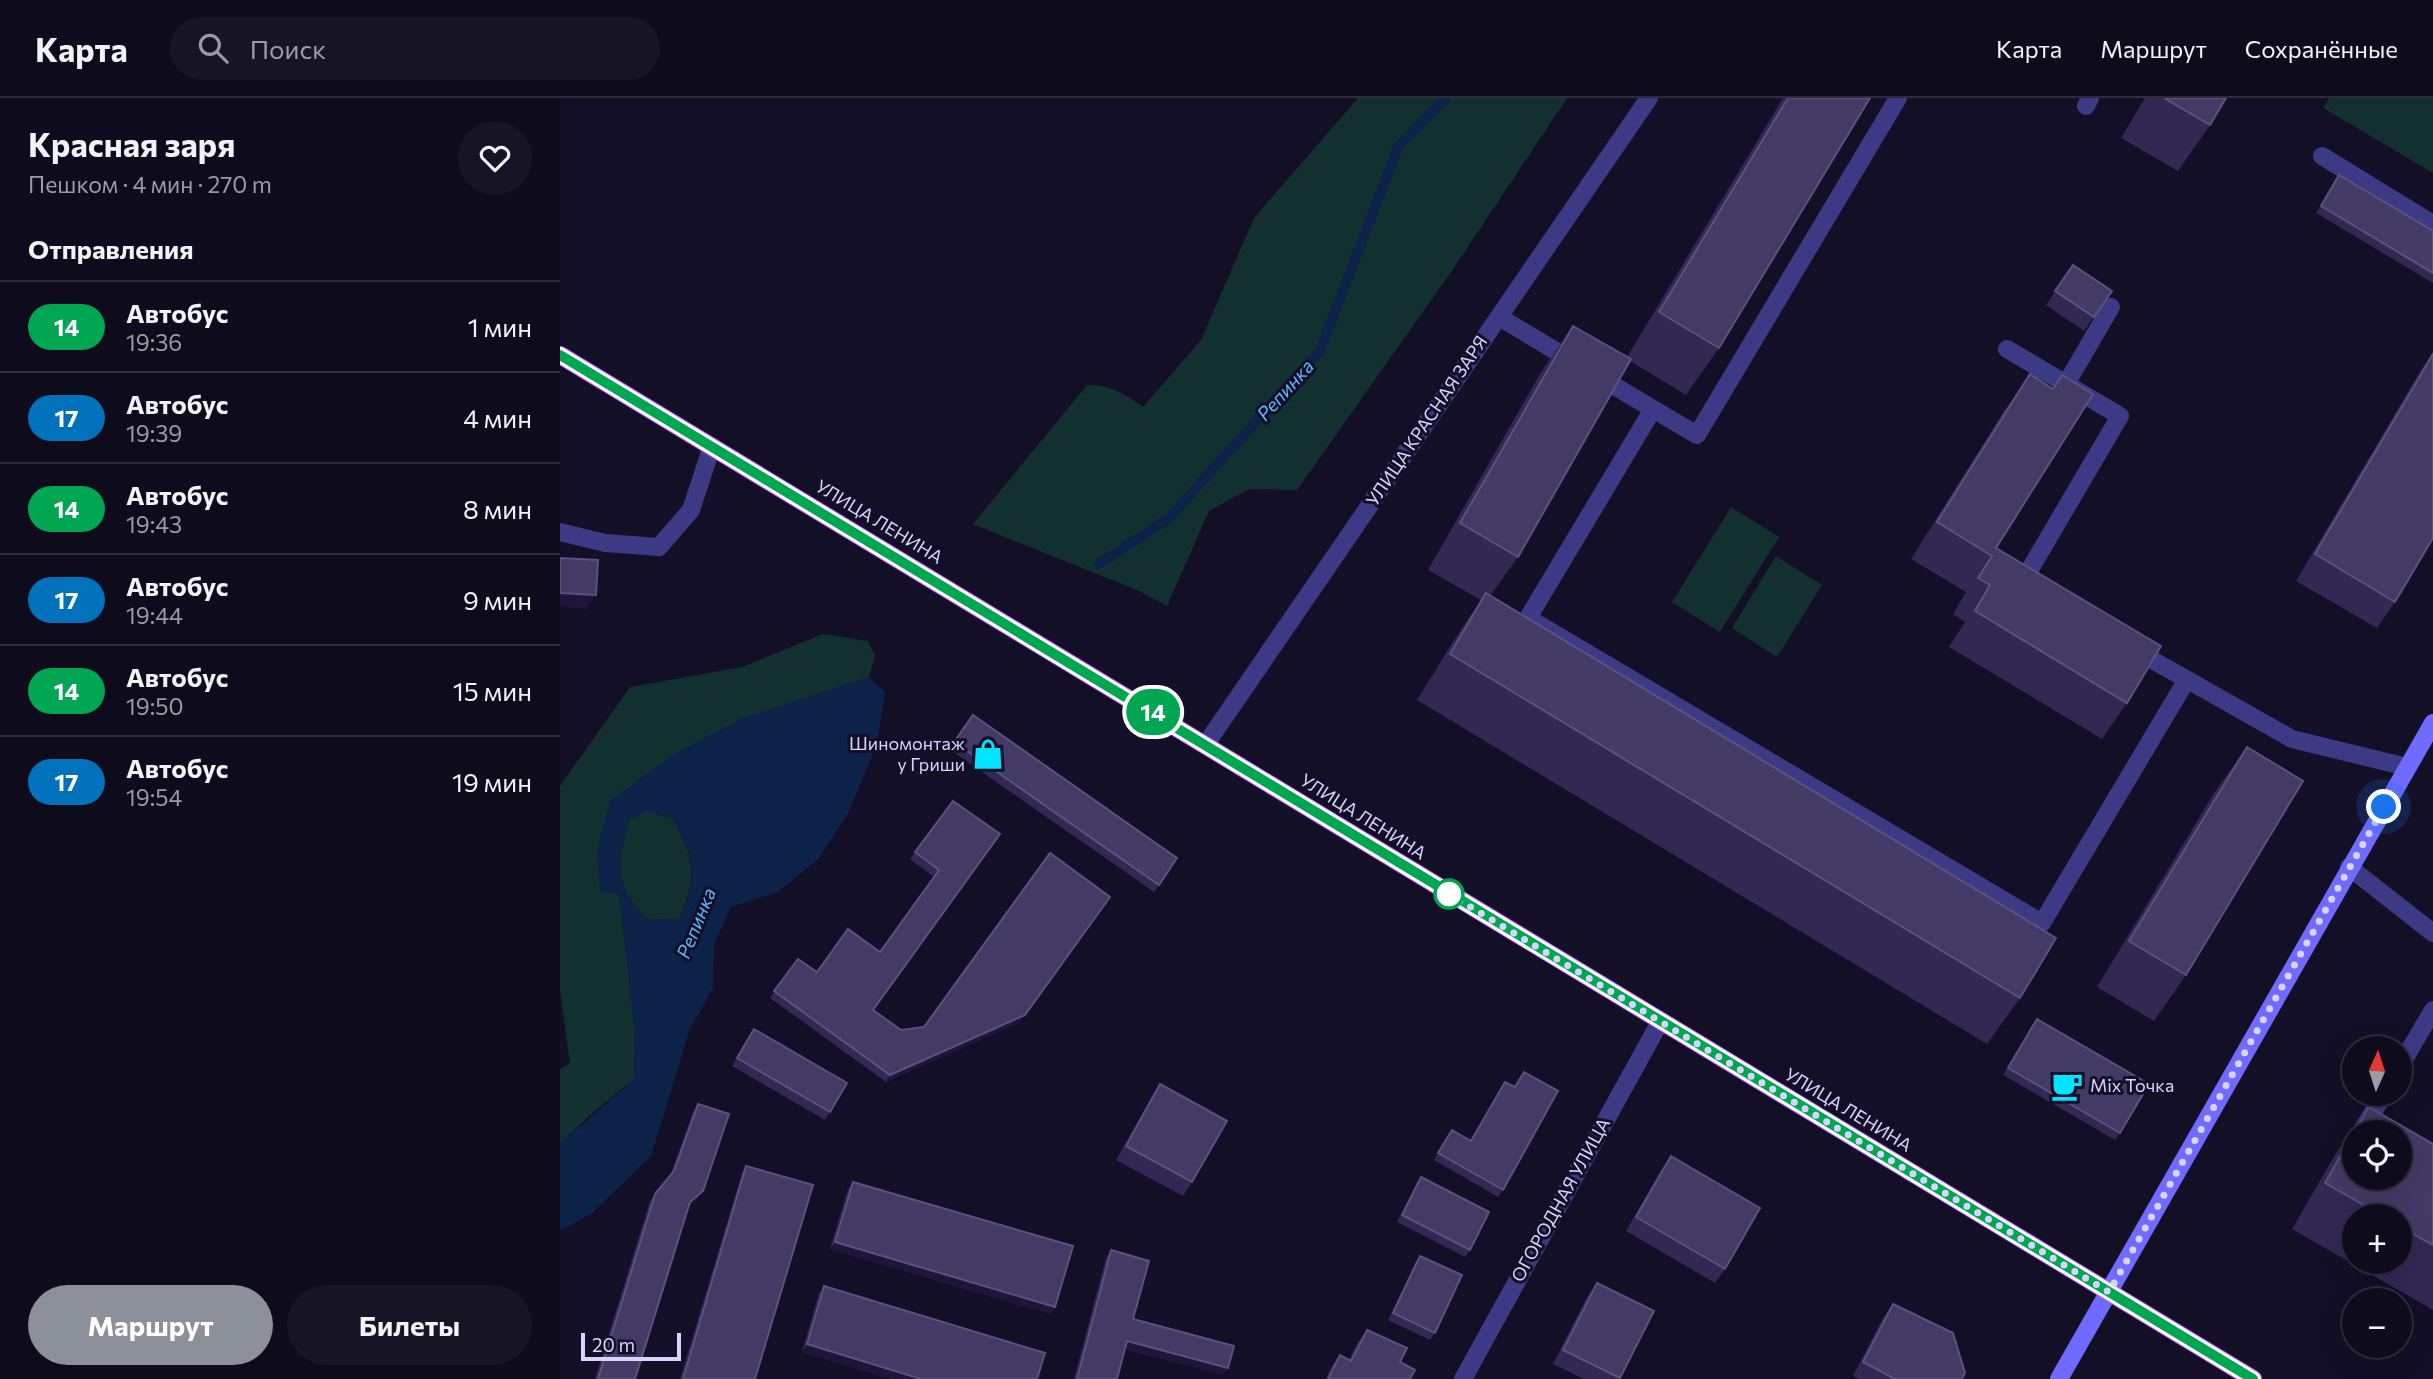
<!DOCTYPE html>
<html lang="ru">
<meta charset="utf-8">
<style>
body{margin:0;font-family:Commissioner,sans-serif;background:#171425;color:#f1f3f6;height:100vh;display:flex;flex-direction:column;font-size:26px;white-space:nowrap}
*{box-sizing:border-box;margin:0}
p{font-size:23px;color:#9b9ba3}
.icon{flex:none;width:38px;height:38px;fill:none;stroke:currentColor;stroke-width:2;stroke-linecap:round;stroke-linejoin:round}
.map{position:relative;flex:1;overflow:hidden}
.sheet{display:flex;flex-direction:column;background:#0e0b1c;width:560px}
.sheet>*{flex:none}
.badge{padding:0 14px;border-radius:23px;font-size:24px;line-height:46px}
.needle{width:46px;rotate:3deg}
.tools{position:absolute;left:1782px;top:938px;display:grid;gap:14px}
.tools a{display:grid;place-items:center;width:70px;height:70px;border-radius:50%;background:#0e0b1c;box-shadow:0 7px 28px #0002,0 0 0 2px #2e2b3b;font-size:35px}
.scale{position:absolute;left:21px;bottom:18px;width:100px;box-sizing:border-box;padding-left:7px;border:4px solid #d9d4ff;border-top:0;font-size:19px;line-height:24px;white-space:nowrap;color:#d9d4ff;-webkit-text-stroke:5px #130f26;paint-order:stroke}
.you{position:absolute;width:35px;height:35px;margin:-18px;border:5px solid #fff;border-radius:50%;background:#1a73e8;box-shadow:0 0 0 10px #1a73e833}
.map>.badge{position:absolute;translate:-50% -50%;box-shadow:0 0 0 4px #fff}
h2{padding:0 28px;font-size:26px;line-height:63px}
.round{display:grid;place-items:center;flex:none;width:74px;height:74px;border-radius:37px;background:#171425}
.head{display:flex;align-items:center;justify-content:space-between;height:119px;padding:0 28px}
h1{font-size:33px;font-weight:700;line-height:52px}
.primary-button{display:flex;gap:14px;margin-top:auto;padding:14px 28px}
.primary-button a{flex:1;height:80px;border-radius:42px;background:#8c9099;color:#fff;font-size:28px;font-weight:700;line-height:80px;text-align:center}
.primary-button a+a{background:#171425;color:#f1f3f6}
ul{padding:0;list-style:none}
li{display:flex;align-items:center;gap:21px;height:91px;padding:0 28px;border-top:2px solid #2e2b3b}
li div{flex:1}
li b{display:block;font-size:26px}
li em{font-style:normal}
li .badge{min-width:77px;font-weight:700;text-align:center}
header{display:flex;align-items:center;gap:42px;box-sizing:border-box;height:98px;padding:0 35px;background:#0e0b1c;border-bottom:2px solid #2e2b3b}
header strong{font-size:33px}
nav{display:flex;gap:38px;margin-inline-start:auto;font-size:24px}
.search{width:490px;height:63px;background:#171425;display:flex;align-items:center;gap:18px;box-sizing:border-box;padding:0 24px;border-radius:38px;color:#9b9ba3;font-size:26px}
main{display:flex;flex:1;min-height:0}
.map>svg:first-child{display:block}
</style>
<header>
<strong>Карта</strong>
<div class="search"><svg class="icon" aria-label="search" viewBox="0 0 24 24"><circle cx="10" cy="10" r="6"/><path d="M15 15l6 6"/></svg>Поиск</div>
<nav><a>Карта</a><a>Маршрут</a><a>Сохранённые</a></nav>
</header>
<main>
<section class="sheet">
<div class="head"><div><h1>Красная заря</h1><p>Пешком · 4 мин · 270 m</p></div><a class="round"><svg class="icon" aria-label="heart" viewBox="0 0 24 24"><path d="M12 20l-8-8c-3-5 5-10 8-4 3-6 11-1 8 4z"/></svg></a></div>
<h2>Отправления</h2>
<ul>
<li><span class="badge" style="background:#00a651;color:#fff">14</span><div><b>Автобус</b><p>19:36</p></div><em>1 мин</em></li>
<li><span class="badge" style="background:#0072bc;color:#fff">17</span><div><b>Автобус</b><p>19:39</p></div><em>4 мин</em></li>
<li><span class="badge" style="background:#00a651;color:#fff">14</span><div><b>Автобус</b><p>19:43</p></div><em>8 мин</em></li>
<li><span class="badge" style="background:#0072bc;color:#fff">17</span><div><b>Автобус</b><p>19:44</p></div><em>9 мин</em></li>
<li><span class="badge" style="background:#00a651;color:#fff">14</span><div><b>Автобус</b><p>19:50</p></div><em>15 мин</em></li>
<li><span class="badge" style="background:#0072bc;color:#fff">17</span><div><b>Автобус</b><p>19:54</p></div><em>19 мин</em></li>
</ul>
<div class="primary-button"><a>Маршрут</a><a>Билеты</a></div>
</section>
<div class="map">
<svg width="1873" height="1281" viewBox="0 0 1873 1281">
<rect width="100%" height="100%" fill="#130f26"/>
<path fill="#12302f" d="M798 0H1007L891 174 737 392 689 391 649 413 607 508 579 493 413 426 527 287C552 287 563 295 583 309L641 242 694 120Z
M1769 0H1873V75L1763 10Z
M1171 409 1219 439 1160 534 1112 504Z
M1216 458 1262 487 1217 559 1172 530Z
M263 536 308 543 315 558 309 579 179 622 50 703 40 793 59 795 75 932 74 981 28 1019 0 1046V971L10 965 0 893V688L70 589 182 569Z
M87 712 113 721C135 760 138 780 119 821L90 822C53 792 57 764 69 722Z"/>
<path fill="#0c2248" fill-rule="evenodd" d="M309 579 325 594 317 646 289 714 259 760 218 794 171 809 154 847 153 890 130 931 91 1058 31 1116 0 1133V1046L74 981 75 932 59 796 40 793 37 752 50 703 111 658 179 622ZM87 713 113 721C135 759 139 781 119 821L90 822C53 792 57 764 69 722Z"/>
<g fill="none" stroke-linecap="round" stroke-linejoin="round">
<path stroke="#0c2248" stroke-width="10" d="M539 466 608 421 760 253 838 49 886 0"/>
<path stroke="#3d3a85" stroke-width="18" d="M1526 8 1530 0
M1762 58 1873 126
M939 219 1093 311 968 520 1482 825 1626 583
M1447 251 1560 318 1463 483 1469 487
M1506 286 1551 209
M1093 311 1137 337 1338 0
M0 434 45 445 99 449 131 412 152 348
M1573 551 1732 641 1847 669
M1789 769 1873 835
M1839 970 1873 912
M1801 1034 1824 996"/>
<path stroke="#3d3a85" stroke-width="18" d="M646 646 1089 0
M903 1281 1100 924"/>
<path stroke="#6f6bff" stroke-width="18" d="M1499 1281 1873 625"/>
<path stroke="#c25bff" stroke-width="18" d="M0 257 1693 1281"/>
</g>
<path fill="#312854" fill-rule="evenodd" d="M1223 0H1310L1159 250 1126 297 1070 263 958 459 930 498 1460 900 1427 946 857 602 894 542 921 502 868 472 981 274 1013 228 1067 259Z
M1585 0H1666L1650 27 1618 73 1561 40Z
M1779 77 1873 133V185L1756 115Z
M1513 167 1552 193 1524 233 1486 207Z
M1873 254V440L1835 504 1817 530 1736 483 1861 272Z
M1470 276 1493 291 1502 277 1436 450 1567 605 1542 641 1389 549 1405 524 1393 516 1406 494 1351 461 1444 313Z
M413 617 617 760 594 794 389 651Z
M1687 649 1626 877 1594 923 1537 889 1654 695Z
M393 703 440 736 313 912 341 932 460 924 326 984 210 900 238 861 257 874 320 854 374 779 350 761Z
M1477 921 1560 1035 1555 1042 1443 977Z
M194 931 270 1014 265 1022 172 968Z
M964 974 943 1092 938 1099 874 1062 892 1032 910 1043 945 984 954 989Z
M600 986 632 1084 623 1098 556 1062 591 1000Z
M138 1006V1100L129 1108 75 1281H35L90 1103 110 1078 133 1014Z
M1809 1009 1873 1046V1212L1732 1131 1776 1055ZM1794 1118H1839V1164H1794Z
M1111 1058 1165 1171 1155 1185 1066 1133 1101 1072Z
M186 1068 195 1281H120L182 1075Z
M861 1079 910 1152 905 1159 837 1124 856 1087Z
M293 1084 495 1209 490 1216 270 1151 288 1091Z
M551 1152 573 1221 668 1270 663 1277 565 1251 557 1281H514L546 1160Z
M860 1158 875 1235 870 1242 828 1222 855 1165Z
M1037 1185 1094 1213 1060 1281H1024L993 1266 1027 1199Z
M264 1188 477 1281H332L242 1254 259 1195Z
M1333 1206 1402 1281H1299L1293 1278 1323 1220Z
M807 1232 840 1264 850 1281H766L770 1271 780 1257 789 1262 797 1246Z"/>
<path fill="#1d163a" d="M0 495 36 497 26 511 0 509Z
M545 806 460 924 326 984 330 977Z
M143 1093 138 1100 125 1111 130 1104Z
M275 1144 495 1209 490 1216 270 1151Z
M567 1243 668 1270 663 1277 563 1250Z
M247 1246 361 1281H332L242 1254Z"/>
<path fill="#433a66" stroke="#5a527e" stroke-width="2" d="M1228 0H1310L1159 250 1099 214Z
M1604 0H1666L1650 27Z
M1779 77 1873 133V175L1761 108Z
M1513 167 1552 193 1534 219 1495 193Z
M1013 228 1071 261 958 459 900 425Z
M1873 256V440L1835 504 1755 456Z
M1470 276 1493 291 1502 277 1533 296 1436 450 1601 548 1567 605 1415 513 1430 487 1418 480 1432 458 1377 424Z
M0 460 38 462 36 497 0 495Z
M926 495 1496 840 1460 900 890 556Z
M413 617 617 760 599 787 394 644Z
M1687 649 1743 683 1626 877 1569 843Z
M393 703 440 736 313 912 341 932 364 929 490 755 550 799 465 917 330 977 214 893 238 861 257 874 288 831 320 854 379 772 355 754Z
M1477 921 1589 986 1560 1035 1448 970Z
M194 931 287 985 270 1014 177 960Z
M964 974 998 993 943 1092 878 1055 892 1032 911 1043 945 984 955 989Z
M600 986 667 1023 632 1084 566 1048Z
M138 1006 169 1016 143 1093 130 1104 75 1281H38L95 1096 114 1073Z
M1809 1009 1873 1046V1147L1839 1128V1118H1823L1765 1085 1794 1034V1080H1839V1034H1794Z
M1111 1058 1200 1110 1165 1171 1076 1119Z
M186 1068 253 1087 195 1281H123Z
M861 1079 929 1114 910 1152 842 1117Z
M293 1084 513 1148 495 1209 275 1144Z
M551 1152 589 1163 573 1221 674 1248 668 1270 567 1243 557 1281H517Z
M860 1158 902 1177 875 1235 833 1215Z
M1037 1185 1094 1213 1060 1280 1003 1252Z
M264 1188 485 1255 477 1281H361L247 1246Z
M1333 1206 1393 1235 1405 1275 1402 1281H1335L1303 1264Z
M807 1232 847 1250 840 1264 855 1272 850 1281H768L780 1257 791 1263Z"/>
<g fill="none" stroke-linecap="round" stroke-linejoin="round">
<defs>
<path id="line" d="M0 257 1693 1281"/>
</defs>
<use href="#line" stroke="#fff" stroke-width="16"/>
<use href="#line" stroke="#00a651" stroke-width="10"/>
<path stroke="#d9d4ff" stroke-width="7" stroke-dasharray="0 12.6" d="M889 796 1549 1194 1824 709"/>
</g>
<defs>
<symbol id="shop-bare" viewBox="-9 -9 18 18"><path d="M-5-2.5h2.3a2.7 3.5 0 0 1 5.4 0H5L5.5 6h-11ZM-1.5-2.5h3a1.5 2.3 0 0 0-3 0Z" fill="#00e5ff" stroke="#130f26" stroke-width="2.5" paint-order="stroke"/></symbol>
<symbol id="cafe-bare" viewBox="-9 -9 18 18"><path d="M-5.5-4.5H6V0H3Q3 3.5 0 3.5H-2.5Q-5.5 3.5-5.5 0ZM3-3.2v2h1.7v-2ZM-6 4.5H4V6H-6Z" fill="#00e5ff" stroke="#130f26" stroke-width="2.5" paint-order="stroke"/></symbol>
</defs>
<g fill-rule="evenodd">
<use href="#shop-bare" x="406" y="634" width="44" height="44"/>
<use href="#cafe-bare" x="1485" y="966" width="44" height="44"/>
</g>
<circle fill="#fff" stroke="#00a651" stroke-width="3.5" cx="889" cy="796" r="14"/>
<g text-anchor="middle" stroke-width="6" stroke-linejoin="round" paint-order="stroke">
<g font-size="18" fill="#d9d4ff" stroke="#130f26">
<text transform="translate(867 323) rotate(-56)" y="6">УЛИЦА КРАСНАЯ ЗАРЯ</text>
<text transform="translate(319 424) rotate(31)" y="6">УЛИЦА ЛЕНИНА</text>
<text transform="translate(803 719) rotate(32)" y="6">УЛИЦА ЛЕНИНА</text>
<text transform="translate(1288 1012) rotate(31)" y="6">УЛИЦА ЛЕНИНА</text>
<text transform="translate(1001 1102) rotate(-61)" y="6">ОГОРОДНАЯ УЛИЦА</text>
</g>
<g font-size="18" fill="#d9d4ff" stroke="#130f26" text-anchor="end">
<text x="405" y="652">Шиномонтаж<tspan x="405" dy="21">у Гриши</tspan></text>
<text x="1530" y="994" text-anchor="start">Mix Точка</text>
</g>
<g font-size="19" font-style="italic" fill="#62b6ff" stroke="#130f26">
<text transform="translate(725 292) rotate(-48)" y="7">Репинка</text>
<text transform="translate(136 825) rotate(-68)" y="7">Репинка</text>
</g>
</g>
</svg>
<div class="tools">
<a><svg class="needle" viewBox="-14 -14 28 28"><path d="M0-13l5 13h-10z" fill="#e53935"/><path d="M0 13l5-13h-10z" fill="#9b9ba3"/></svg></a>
<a><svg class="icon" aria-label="locate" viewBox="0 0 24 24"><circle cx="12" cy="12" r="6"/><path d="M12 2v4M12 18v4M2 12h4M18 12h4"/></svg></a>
<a>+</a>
<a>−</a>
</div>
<div class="scale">20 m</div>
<div class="you" style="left:1824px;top:709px"></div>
<b class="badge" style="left:593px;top:614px;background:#00a651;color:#fff">14</b>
</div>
</main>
